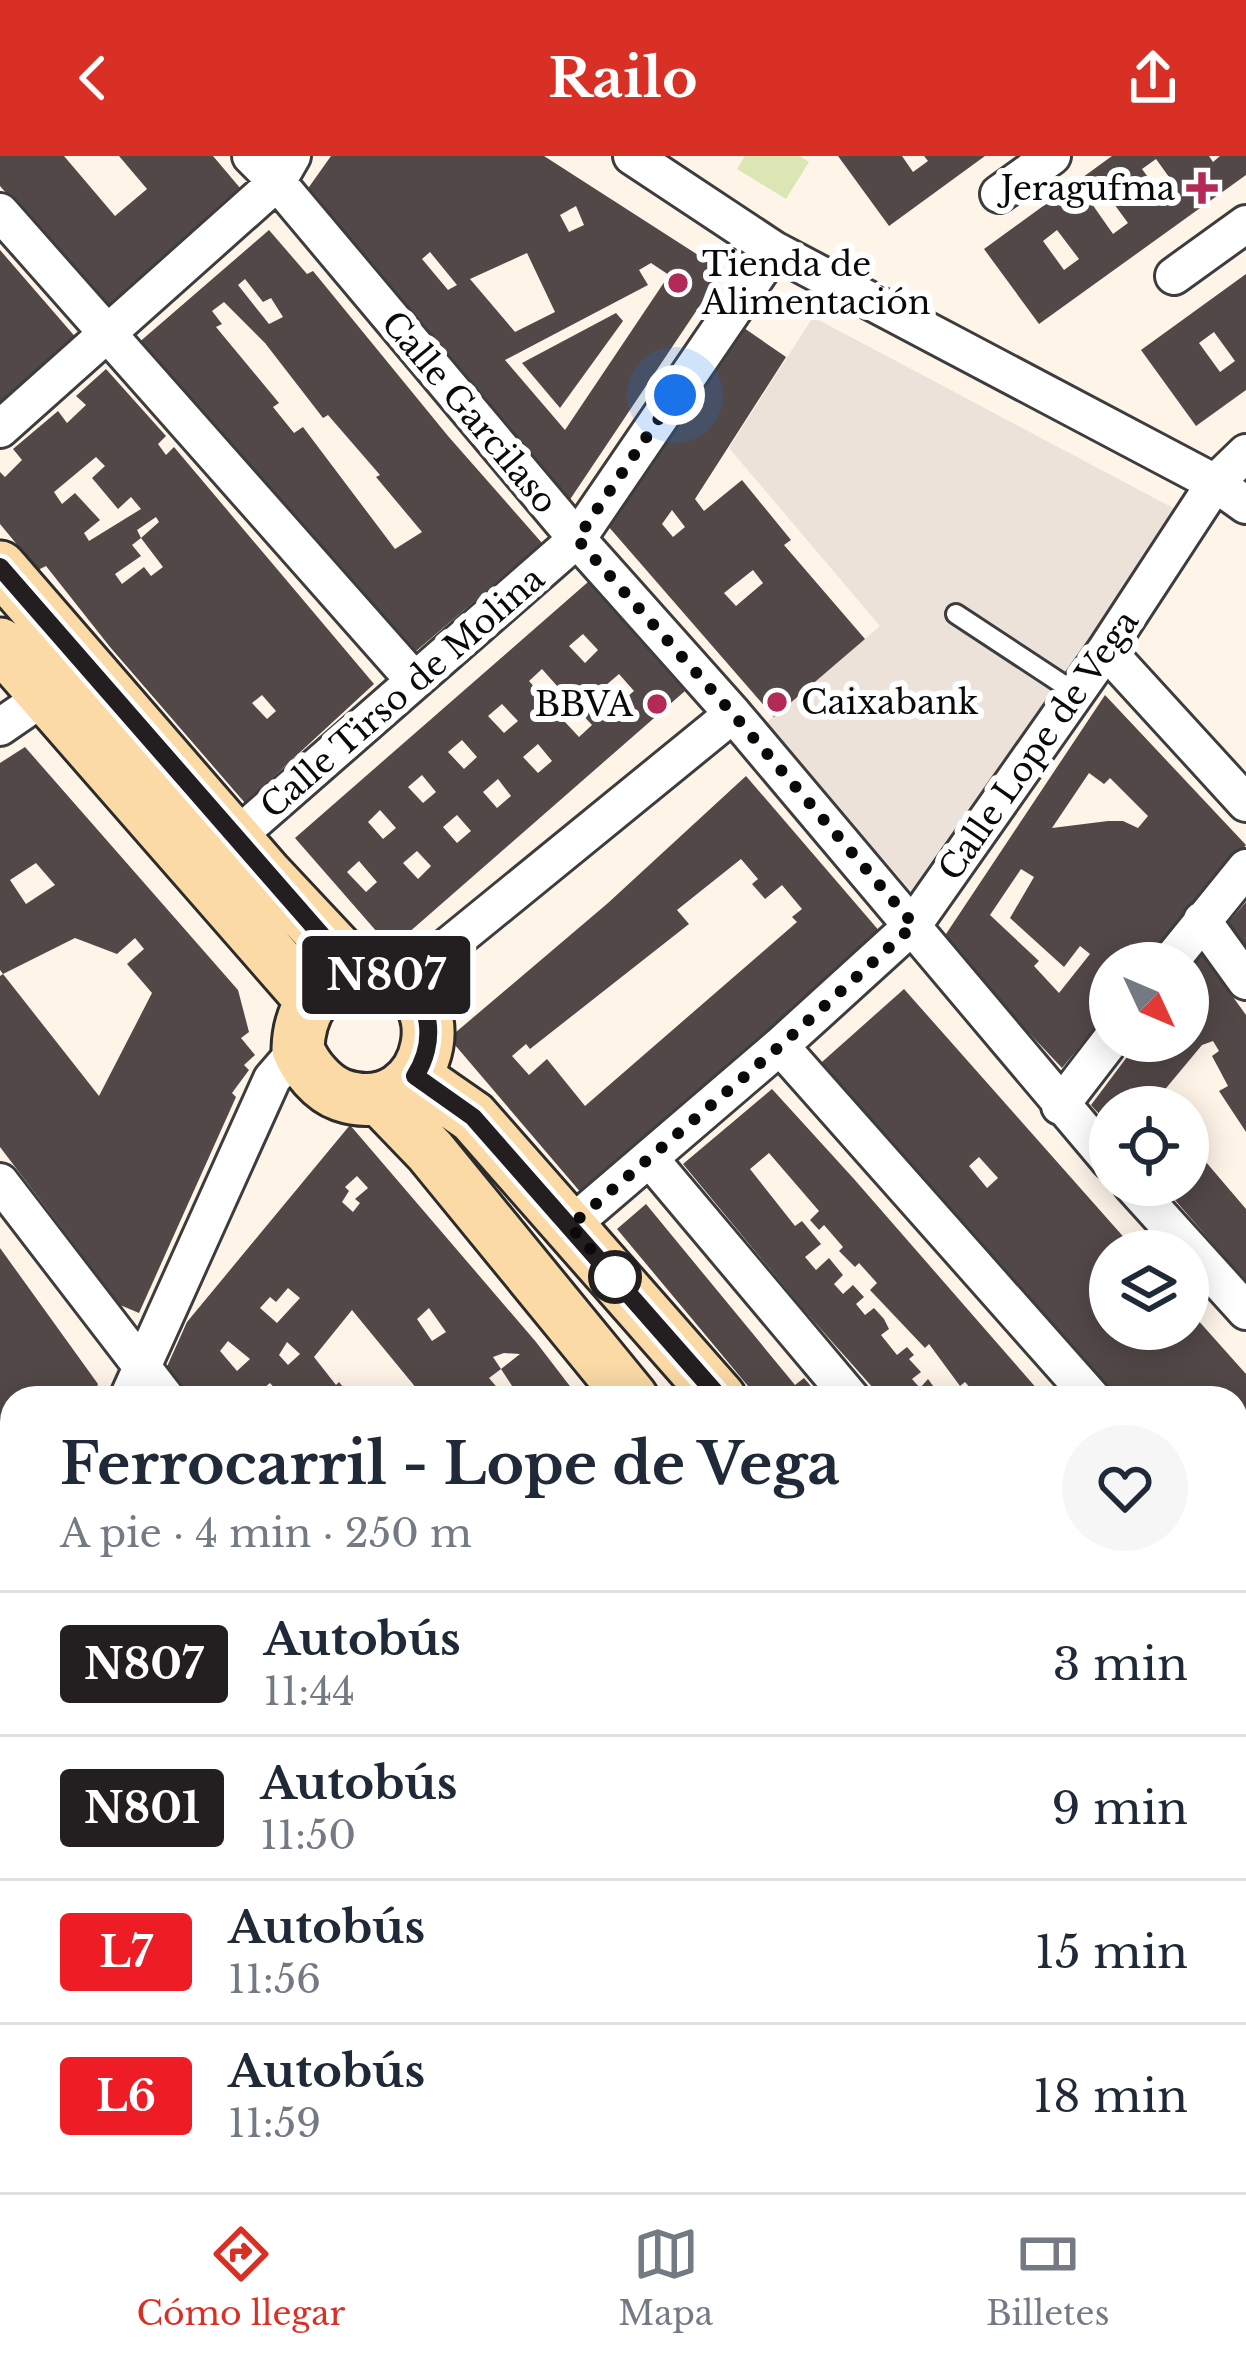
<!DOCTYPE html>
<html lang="es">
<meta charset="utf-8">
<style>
body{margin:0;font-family:"Libre Baskerville",serif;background:#f6f6f7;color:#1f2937;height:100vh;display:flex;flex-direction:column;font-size:45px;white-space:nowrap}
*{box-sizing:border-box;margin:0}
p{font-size:39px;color:#747a83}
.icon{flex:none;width:66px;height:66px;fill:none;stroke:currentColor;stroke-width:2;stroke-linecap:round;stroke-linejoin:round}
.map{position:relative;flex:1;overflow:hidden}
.panel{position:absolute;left:0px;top:1230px;width:1248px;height:807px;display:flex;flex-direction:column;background:#fff;border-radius:36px 36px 0 0;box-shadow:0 6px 30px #0003}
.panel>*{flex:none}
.badge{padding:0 24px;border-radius:9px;font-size:42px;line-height:78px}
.needle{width:78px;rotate:134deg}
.fabs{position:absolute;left:1089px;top:786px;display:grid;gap:24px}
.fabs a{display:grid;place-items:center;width:120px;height:120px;border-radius:50%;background:#fff;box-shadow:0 6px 30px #0003;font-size:60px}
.you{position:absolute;width:60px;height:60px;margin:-30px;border:9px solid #fff;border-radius:50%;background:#1a73e8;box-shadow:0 0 0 18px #1a73e833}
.map>.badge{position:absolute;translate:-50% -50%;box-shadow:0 0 0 6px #fff}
.round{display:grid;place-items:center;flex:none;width:126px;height:126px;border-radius:63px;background:#f6f6f7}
.headline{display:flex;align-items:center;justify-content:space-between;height:204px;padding:0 60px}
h1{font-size:57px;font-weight:700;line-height:90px}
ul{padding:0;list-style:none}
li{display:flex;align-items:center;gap:36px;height:144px;padding:0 60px;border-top:3px solid #e0e1e3}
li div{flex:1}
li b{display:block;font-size:45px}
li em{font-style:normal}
li .badge{min-width:132px;font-weight:700;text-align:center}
header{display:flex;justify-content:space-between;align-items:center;height:156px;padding:0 60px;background:#d93025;color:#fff;font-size:54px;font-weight:700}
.menu{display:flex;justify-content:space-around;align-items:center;height:168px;border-top:3px solid #e0e1e3;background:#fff;font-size:33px;color:#747a83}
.menu a{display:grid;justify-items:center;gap:6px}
.menu .active{color:#d93025}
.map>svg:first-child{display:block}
</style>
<header><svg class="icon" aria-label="back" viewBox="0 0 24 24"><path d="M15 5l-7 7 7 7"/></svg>Railo<svg class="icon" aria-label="share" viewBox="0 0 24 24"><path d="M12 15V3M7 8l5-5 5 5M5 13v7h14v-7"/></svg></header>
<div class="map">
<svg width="1246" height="2036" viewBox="0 0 1246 2036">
<rect width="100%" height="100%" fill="#fef4e8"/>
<path fill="#dce6b5" d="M745 0H800L809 6 786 43 737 13Z"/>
<path fill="#ece2da" d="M813 161 1175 353 921 736 913 737 765 568 880 470 729 292Z
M556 2025H825L833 2036H543Z"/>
<path fill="#524847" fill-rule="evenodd" d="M0 0H64L115 60 147 33 119 0H213L246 39 109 157 0 30Z
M331 0H544L723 115 569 345 448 212 311 50 309 31ZM576 50 584 69 569 76 560 59ZM430 96 457 129 448 134 422 103ZM527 97 555 156 515 176 470 123ZM651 107 669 119 565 274 505 204 648 129 639 114Z
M838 0H902L913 16 928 5 924 0H985L889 70Z
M1112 0H1209L1213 6 1220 0H1246V19L1039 168 984 93ZM1156 3 1177 32 1163 42 1142 13ZM1106 37 1128 67 1113 78 1092 48ZM1057 74 1079 103 1064 114 1043 85Z
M269 74 307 118 313 115 448 280 542 387 408 502 136 189ZM245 123 263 146 271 142 283 161 269 168 238 129ZM224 146 265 187 323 262 328 259 380 319 376 321 422 376 395 393 303 271 294 277 273 251 279 247 216 171 222 168 212 155Z
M0 94 78 184 0 251Z
M1246 118V234L1196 270 1141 194ZM1214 176 1235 205 1220 216 1199 187Z
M616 157 623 165 560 252 522 207Z
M744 172 786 201 695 343 704 355 742 324 791 384 784 389 865 483 774 561 608 370ZM672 354 685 371 673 381 662 368ZM753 414 763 427 736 450 724 437Z
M106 213 166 280 158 288 166 299 174 291 374 528 245 647 110 491 46 410 38 414 0 368V316L5 321 22 304 13 293 58 255 67 267 86 249 76 240ZM96 301 105 310 92 322 118 353 131 341 141 353 89 385 84 377 100 364 75 337 62 348 54 336ZM156 361 159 366 141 382 163 411 151 420 144 411 122 428 115 418 141 400 132 389 141 382 137 374ZM262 539 276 555 267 563 252 547Z
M588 426 685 535 391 792 295 682ZM583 478 598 494 585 507 569 490ZM542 513 558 531 545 543 529 525ZM619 518 634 535 620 547 605 530ZM502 548 518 565 504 577 488 560ZM578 554 592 569 579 581 565 566ZM462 584 477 601 464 613 448 596ZM538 588 552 605 538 617 523 601ZM422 619 436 636 423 647 408 631ZM498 623 511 640 497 652 483 636ZM380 654 396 672 383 683 368 666ZM457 659 471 675 457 687 443 671ZM417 695 431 710 418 723 403 707ZM359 705 377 726 366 736 347 716Z
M1105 539 1246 689 1149 807H1110V854L1062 912 942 784ZM1089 617 1104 628 1110 622 1148 660 1138 672 1123 665H1108L1052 672ZM1021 713 1034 721 1010 762 1064 811 1080 790 1090 798 1059 837 1034 810 1039 805 990 759Z
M25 591 238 834 249 876 241 882 255 899 244 909 249 914 232 937 236 941 139 1157 120 1149 0 991V820L3 818 99 940 152 837 127 808 144 793 135 782 117 798 75 782 3 818 0 814V607ZM36 707 55 729 26 748 10 724Z
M746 620 881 777 582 1038 449 882 608 747ZM741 703 758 723 752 728 765 743 782 729 802 753 792 761 797 766 585 950 547 903 529 919 512 900 526 888 530 893 689 768 677 754Z
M1246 746V812L1220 776Z
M1202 798 1246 859V976L1219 935 1228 930 1212 900 1219 895 1213 885 1202 889 1162 937 1159 951H1110V970L1091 949 1139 885H1188V813Z
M904 833 1136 1095H1110V1149L1099 1136 1090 1144 1110 1165V1173H1188V1153L1246 1218V1401L1236 1390V1242H1103L813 914ZM979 1001 998 1022 987 1032 969 1010Z
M772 933 854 1023 1045 1242H979L965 1226 960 1230 929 1188 925 1192 870 1134 877 1127 859 1107 855 1111 839 1095 843 1091 824 1069 819 1074 810 1064 819 1055 769 997 750 1013 795 1070 802 1065 821 1088 805 1101 816 1114 829 1102 843 1119 834 1128 843 1138 853 1129 864 1141 856 1148 865 1159 874 1152 884 1163 889 1173 881 1179 897 1199 907 1191 914 1199 909 1203 921 1216 912 1223 920 1232 928 1223 942 1242H882L803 1153 683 1008Z
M350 969 536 1186 579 1242H520L501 1213 520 1198 504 1197 493 1201 501 1213 489 1222 506 1242H406L417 1233 352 1154 314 1201 336 1229 339 1226 347 1236 348 1242H274L279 1237 270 1227 252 1242H188L165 1215 187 1166ZM357 1020 368 1032 355 1043 360 1047 353 1056 342 1046 349 1035 345 1031ZM288 1132 300 1142 277 1167 260 1152 270 1141 276 1146ZM429 1152 446 1176 432 1185 417 1163ZM228 1185 250 1203 237 1215 220 1195ZM287 1186 300 1198 288 1209 279 1199Z
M1188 985 1246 1053V1126L1162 1029H1188Z
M646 1048 795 1229 804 1222 821 1242H758L617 1073Z
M0 1092 98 1228 93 1242H12V1421L0 1437Z
M1236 1458 1246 1469V1525L1236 1534Z
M12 1507V1657L0 1643V1522Z
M1246 1598V1650L1236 1641V1610Z
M0 1696 12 1707V1857L8 1852 0 1859Z
M1236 1706 1246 1714V1862L1236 1846Z
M0 1919 12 1921V1970L0 1966Z
M0 1991 12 1995V2025H86L105 2036H0Z
M134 2025H202L192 2036H151Z
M319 2025H411L414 2028 417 2025H483L491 2036H329Z
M984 2025H1154L1161 2036H1073L1070 2031 1062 2036H967Z"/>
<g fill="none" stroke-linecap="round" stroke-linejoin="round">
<defs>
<path id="lane" d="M956 458 1076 537"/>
<path id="street" d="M251 0 277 26 577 383 733 558 1110 1005
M632 0 774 94 1215 327 1246 349
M999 38 1052 0
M0 56 414 524
M1174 120 1246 68
M0 273 277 26 292 0
M1106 494 1246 647
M0 571 45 540
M235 682 577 383 774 94
M1202 764 1246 825
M1169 807 1246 712
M403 827 733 558
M780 890 1092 1242
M1060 950 1110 885
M650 1003 851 1242
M0 1026 166 1242
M1132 1029 1246 1155
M570 1070 780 890 913 769 1106 494 1215 327 1246 297
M128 1242 272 923 298 893
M1236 1405 1246 1416
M0 1489 12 1475
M1236 1560 1246 1551
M1236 1674 1246 1683
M0 1691 12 1704
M0 1973 12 1978
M113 2025 130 2036
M297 2025 305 2036
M536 2025 543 2036
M895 2036 912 2025"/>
<path id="secondary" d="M0 411 266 718 357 815
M0 488 311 844
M357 815C470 814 436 972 341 939 322 932 305 911 298 893 299 854 319 825 357 815Z
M414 920 473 961 720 1242
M379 942 430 995 632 1242
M1236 1925 1246 1940
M1222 2025 1230 2036"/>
</defs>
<use href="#lane" stroke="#3d3d3d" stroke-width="24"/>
<use href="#street" stroke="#3d3d3d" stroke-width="42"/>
<use href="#secondary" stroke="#2c2c2c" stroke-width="57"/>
<use href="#lane" stroke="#fff" stroke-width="18"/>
<use href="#street" stroke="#fff" stroke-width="36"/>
<use href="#secondary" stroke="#fbdaa6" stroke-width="51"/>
</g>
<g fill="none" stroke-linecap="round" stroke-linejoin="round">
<defs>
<path id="line" d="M0 411 330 789C337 796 348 812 357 815 369 819 382 816 395 822 434 841 436 887 415 920L473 961 720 1242"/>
</defs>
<use href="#line" stroke="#fff" stroke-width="27"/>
<use href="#line" stroke="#231f20" stroke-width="18"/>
<path stroke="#0a0a0a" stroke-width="12" stroke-dasharray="0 21.6" d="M615 1121 617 1123 570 1070 780 890 914 769 733 558 577 383 675 239"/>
</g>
<g fill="#b32a56" stroke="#fff" stroke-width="4.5">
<path d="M1196 14h12v12h12v12h-12v12h-12v-12h-12v-12h12z"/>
<circle cx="678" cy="127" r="12"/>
<circle cx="777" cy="546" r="12"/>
<circle cx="657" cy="548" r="12"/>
</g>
<circle fill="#fff" stroke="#231f20" stroke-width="6" cx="615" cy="1121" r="24"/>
<g text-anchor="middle" stroke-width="12" stroke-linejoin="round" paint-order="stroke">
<g font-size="33" fill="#0a0a0a" stroke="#fff" text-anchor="end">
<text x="1175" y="44">Jeragufma</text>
<text x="702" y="120" text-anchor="start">Tienda de<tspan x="702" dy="38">Alimentación</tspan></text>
<text x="801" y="558" text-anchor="start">Caixabank</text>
<text x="633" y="560">BBVA</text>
</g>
<g font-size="33" fill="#0a0a0a" stroke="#fff">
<text transform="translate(470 256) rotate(50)" y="12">Calle Garcilaso</text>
<text transform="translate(402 536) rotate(-41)" y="12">Calle Tirso de Molina</text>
<text transform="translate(1038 589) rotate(-55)" y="12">Calle Lope de Vega</text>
</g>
</g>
</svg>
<div class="fabs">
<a><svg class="needle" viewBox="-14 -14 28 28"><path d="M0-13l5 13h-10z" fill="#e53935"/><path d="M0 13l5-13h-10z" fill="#747a83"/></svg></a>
<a><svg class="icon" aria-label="locate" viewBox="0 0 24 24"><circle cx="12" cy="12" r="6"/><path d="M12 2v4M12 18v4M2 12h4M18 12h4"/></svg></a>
<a><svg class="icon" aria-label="layers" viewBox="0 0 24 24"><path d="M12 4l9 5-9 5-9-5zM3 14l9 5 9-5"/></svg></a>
</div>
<div class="you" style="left:675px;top:239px"></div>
<b class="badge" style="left:386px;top:819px;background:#231f20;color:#fff">N807</b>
<section class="panel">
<div class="headline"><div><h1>Ferrocarril - Lope de Vega</h1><p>A pie · 4 min · 250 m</p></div><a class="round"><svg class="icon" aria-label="heart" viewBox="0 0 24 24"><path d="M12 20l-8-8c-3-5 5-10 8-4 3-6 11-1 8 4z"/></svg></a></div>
<ul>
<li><span class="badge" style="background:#231f20;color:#fff">N807</span><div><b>Autobús</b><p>11:44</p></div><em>3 min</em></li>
<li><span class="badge" style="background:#231f20;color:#fff">N801</span><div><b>Autobús</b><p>11:50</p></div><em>9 min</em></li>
<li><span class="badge" style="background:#ee1c25;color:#fff">L7</span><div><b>Autobús</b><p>11:56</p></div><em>15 min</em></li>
<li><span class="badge" style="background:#ee1c25;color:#fff">L6</span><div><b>Autobús</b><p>11:59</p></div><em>18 min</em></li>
</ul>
</section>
</div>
<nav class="menu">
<a class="active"><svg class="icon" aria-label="directions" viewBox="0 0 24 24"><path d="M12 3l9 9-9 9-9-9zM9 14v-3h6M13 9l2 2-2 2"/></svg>Cómo llegar</a>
<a><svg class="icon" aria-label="map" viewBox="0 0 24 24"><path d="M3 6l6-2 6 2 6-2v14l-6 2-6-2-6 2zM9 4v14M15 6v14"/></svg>Mapa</a>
<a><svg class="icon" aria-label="tickets" viewBox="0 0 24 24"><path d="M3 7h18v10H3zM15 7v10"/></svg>Billetes</a>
</nav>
